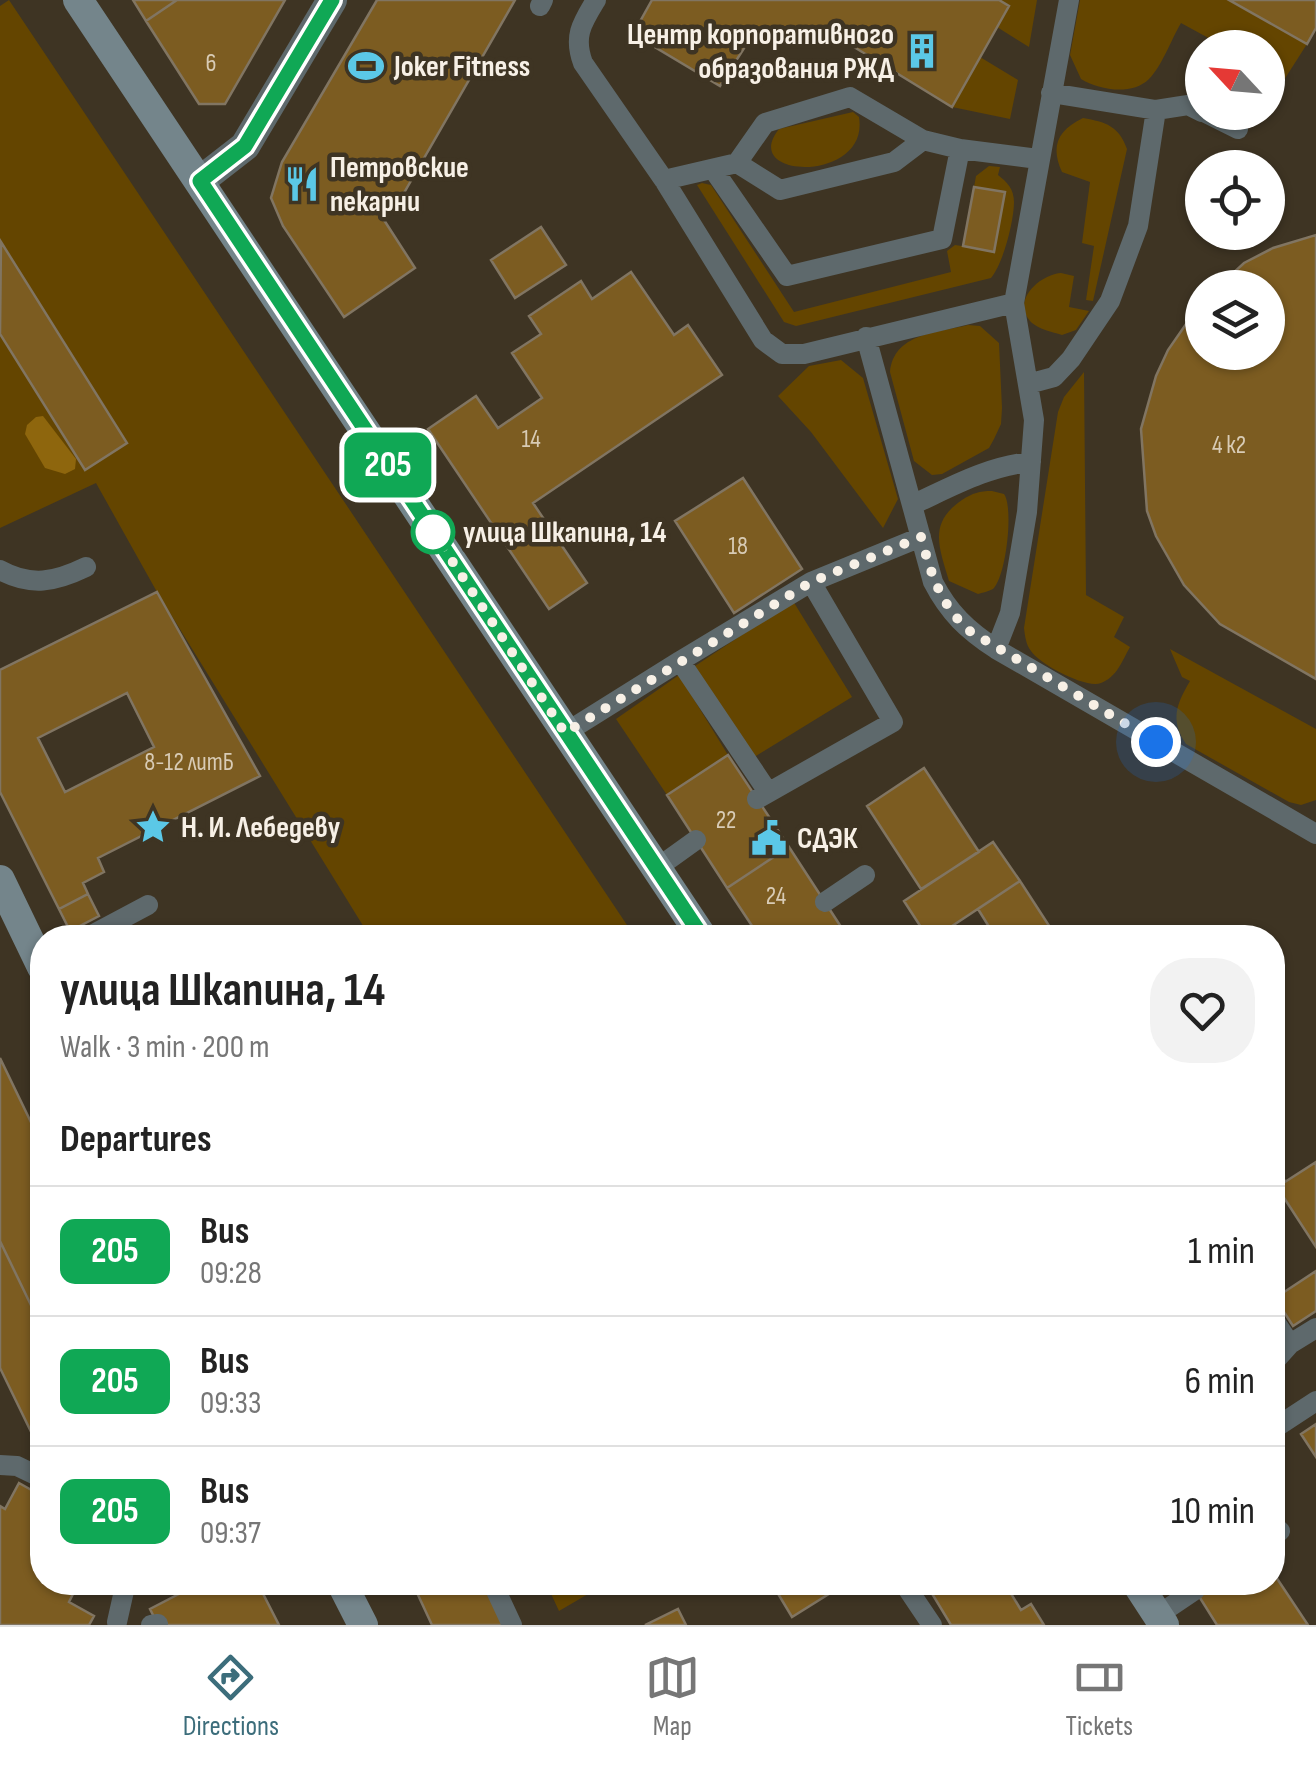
<!DOCTYPE html>
<meta charset="utf-8">
<style>
body{margin:0;font-family:"Sofia Sans Condensed",sans-serif;background:#f2f2f2;color:#222;height:100vh;display:flex;flex-direction:column;font-size:38px;white-space:nowrap}
*{box-sizing:border-box;margin:0}
p{font-size:32px;color:#767676}
.icon{flex:none;width:55px;height:55px;fill:none;stroke:currentColor;stroke-width:2;stroke-linecap:round;stroke-linejoin:round}
.map{position:relative;flex:1;overflow:hidden}
.sheet{position:absolute;left:30px;top:925px;width:1255px;height:670px;display:flex;flex-direction:column;background:#fff;border-radius:40px;box-shadow:0 2px 8px #0004}
.sheet>*{flex:none}
.badge{padding:0 20px;border-radius:15px;font-size:35px;line-height:65px}
.needle{width:65px;rotate:296deg}
.fabs{position:absolute;left:1185px;top:30px;display:grid;gap:20px}
.fabs a{display:grid;place-items:center;width:100px;height:100px;border-radius:50%;background:#fff;box-shadow:0 2px 8px #0004;font-size:50px}
.you{position:absolute;width:50px;height:50px;margin:-25px;border:8px solid #fff;border-radius:50%;background:#1a73e8;box-shadow:0 0 0 15px #1a73e833}
.map>.badge{position:absolute;translate:-50% -50%;box-shadow:0 0 0 5px #fff}
h2{padding:0 30px;font-size:38px;line-height:90px}
.round{display:grid;place-items:center;flex:none;width:105px;height:105px;border-radius:40px;background:#f2f2f2}
.overview{display:flex;align-items:center;justify-content:space-between;height:170px;padding:0 30px}
h1{font-size:48px;font-weight:700;line-height:75px}
ul{padding:0;list-style:none}
li{display:flex;align-items:center;gap:30px;height:130px;padding:0 30px;border-top:2px solid #e0e0e0}
li div{flex:1}
li b{display:block;font-size:38px}
li em{font-style:normal}
li .badge{min-width:110px;font-weight:700;text-align:center}
.dock{display:flex;justify-content:space-around;align-items:center;height:140px;border-top:2px solid #e0e0e0;background:#fff;font-size:28px;color:#767676}
.dock a{display:grid;justify-items:center;gap:5px}
.dock .current{color:#3c6d7b}
.map>svg:first-child{display:block}
</style>
<div class="map">
<svg width="1316" height="1625" viewBox="0 0 1316 1625">
<rect width="100%" height="100%" fill="#3e3423"/>
<path fill="#644500" d="M9 0 635 937H370L157 592 96 483 0 528V6Z
M999 0H1037L1029 47 997 27 1009 6Z
M1080 0H1229L1307 44 1284 80 1268 71V48L1225 47 1181 23C1171 40 1162 66 1149 79 1132 96 1099 90 1081 79L1070 55Z
M980 57 1018 80 1010 119 952 107Z
M853 112 859 117C870 183 738 180 779 129Z
M1083 118C1106 122 1119 126 1127 149L1093 301 1086 300 1094 246 1082 243 1090 182 1062 172C1050 146 1058 130 1083 118Z
M989 166 1000 167 998 175C1007 182 1014 189 1014 202 1014 221 1003 264 991 278L796 326 784 322 697 185 702 183 711 185 794 312 951 272 947 251 955 245 994 251 1005 192 974 187 976 176Z
M1061 273 1074 276 1069 307 1089 311 1076 330 1062 335C1052 332 1039 329 1032 323 1009 301 1041 274 1061 273Z
M968 325 980 326 999 343 1002 408 1001 424 994 439 989 448 942 474 932 475 914 461 890 372C894 333 937 333 968 325Z
M841 360 863 378 898 499 883 528 811 432 778 396 809 366Z
M1084 372 1086 595 1124 617 1114 637 1130 647C1122 661 1117 677 1101 683 1086 689 1039 664 1031 651 1026 645 1025 636 1024 628L1058 412 1064 397Z
M992 491 1004 494C1014 508 1006 577 993 589 989 591 982 593 978 594L949 581C939 547 928 523 962 500 973 493 979 491 992 491Z
M793 601 852 697 751 759 692 668Z
M1170 649 1316 729V800L1301 805 1289 802 1186 744C1170 720 1176 705 1190 681L1182 677Z
M679 675 728 755 667 795 616 719Z
M607 1583 559 1611 546 1583 607 1582Z"/>
<path fill="#8e660d" d="M43 416 76 459 75 469 65 474 45 468 25 434 27 425 36 417Z"/>
<path fill="#7c5c21" stroke="#817562" stroke-width="2.5" fill-rule="evenodd" d="M133 0H177L146 21Z
M177 0H285L225 104H199L146 21Z
M377 0H515L397 205 384 220 415 268 344 317 283 226 271 198 282 162Z
M652 0H999L1009 6 952 107 823 28 746 45 720 86 633 34Z
M1229 0H1316V28L1307 44Z
M974 187 1005 192 994 252 963 246Z
M541 227 566 265 515 298 491 260Z
M1316 235V679L1220 624 1184 585 1156 536 1147 511 1141 429 1156 376 1168 350 1202 301V352H1268V288H1217L1244 263 1273 248Z
M1 242 127 443 85 470 0 334Z
M631 272 674 335 688 325 722 375 533 503 587 583 549 609 428 429 476 396 498 428 542 398 512 353 541 334 529 316 581 281 592 299Z
M743 478 802 569 734 613 675 521Z
M157 592 260 776 98 858 104 872 83 883 88 894 59 909 0 792V670ZM127 693 154 747 65 792 38 738Z
M728 755 789 847 727 888 667 795Z
M924 768 979 852 921 889 867 806Z
M993 842 1020 881 934 938H928L904 901Z
M789 847 845 933 838 938H760L727 888Z
M1020 881 1057 938H996L978 909Z
M88 894 99 916 70 931 59 909Z
M0 1058 42 1145V1328L0 1241Z
M1272 1162 1285 1181 1272 1189Z
M1316 1162V1247L1277 1187Z
M0 1241 42 1328V1444L38 1446 0 1368Z
M1316 1271V1311L1293 1326 1275 1298Z
M1316 1424V1457L1301 1434Z
M19 1483 42 1496V1582H79L69 1602 94 1616 89 1625H0V1506L5 1509Z
M1272 1571 1308 1625H1217L1190 1582H1272Z
M202 1582H257L279 1625H158L150 1609Z
M412 1582H484L504 1625H432Z
M771 1582H848L792 1617Z
M925 1582H1004L1021 1610 1031 1604 1044 1625H951Z
M678 1609 686 1625H645Z"/>
<g fill="none" stroke-linecap="round" stroke-linejoin="round">
<path stroke="#5e696c" stroke-width="20" d="M596 0C582 23 573 36 583 63L664 180 763 340 782 354H804L1014 303
M540 6 543 0
M1051 93 1156 110 1188 105 1202 112
M1204 112 1238 129
M737 163 780 190 894 162 923 140
M713 169 787 276 942 239 960 149
M664 180 737 163 765 123 850 97 923 140 960 149 1038 159
M866 337 933 582C949 613 967 630 996 649L1316 834
M1028 384 1054 377 1071 359 1110 301 1138 226 1156 110
M912 505C951 487 988 466 1031 462
M0 570C31 587 55 582 86 567
M811 582 921 537
M996 649 1010 613 1027 512 1034 420 1014 303 1069 0
M680 661 811 582 893 722 757 799
M565 733 680 661 768 792
M657 868 696 840
M825 902 865 875
M86 938 148 905
M1272 1317 1290 1344
M1272 1364 1290 1344 1316 1328
M1272 1430 1316 1401
M0 1465 17 1466 42 1478
M1272 1537 1280 1531
M492 1582 512 1625
M903 1582 932 1625
M1158 1615 1195 1590
M117 1622 126 1582
M151 1625 158 1624"/>
<path stroke="#5e696c" stroke-width="30" d="M200 181 245 146 332 0"/>
<path stroke="#74858b" stroke-width="30" d="M78 0 703 938
M0 880 42 967
M341 1582 363 1625
M1136 1582 1164 1625"/>
</g>
<g fill="none" stroke-linecap="round" stroke-linejoin="round">
<defs>
<path id="line" d="M332 0 245 146 200 181 703 938"/>
</defs>
<use href="#line" stroke="#fff" stroke-width="22"/>
<use href="#line" stroke="#10a855" stroke-width="15"/>
<path stroke="#f7f0e6" stroke-width="10" stroke-dasharray="0 18" d="M433 532 565 733 811 582 921 537C931 574 940 603 968 630L1156 742"/>
</g>
<defs>
<symbol id="building-bare" viewBox="-9 -9 18 18"><path d="M-4-6H4V6H1V3H-1V6H-4ZM-2.5-4.3h1.7v1.8h-1.7ZM.8-4.3h1.7v1.8H.8ZM-2.5-1h1.7V.8h-1.7ZM.8-1h1.7V.8H.8Z" fill="#5bc8e7" stroke="#3e3423" stroke-width="2.5" paint-order="stroke"/></symbol>
<symbol id="stadium-bare" viewBox="-9 -9 18 18"><path d="M0-5a6.5 5 0 1 0 0 10a6.5 5 0 1 0 0-10ZM-3.5-1.8h7v3.6h-7Z" fill="#5bc8e7" stroke="#3e3423" stroke-width="2.5" paint-order="stroke"/></symbol>
<symbol id="restaurant-bare" viewBox="-9 -9 18 18"><path d="M-5-6h1v4h1v-4h1v4h1v-4h1v5L-1.5 .5V6h-2V.5L-5-1ZM5-6V6H3V1.5H1.5Q1.5-4 5-6Z" fill="#5bc8e7" stroke="#3e3423" stroke-width="2.5" paint-order="stroke"/></symbol>
<symbol id="sight-bare" viewBox="-9 -9 18 18"><path d="M0-6L1.8-2.2L6-1.7L2.9 1.2L3.7 5.4L0 3.3L-3.7 5.4L-2.9 1.2L-6-1.7L-1.8-2.2Z" fill="#5bc8e7" stroke="#3e3423" stroke-width="2.5" paint-order="stroke"/></symbol>
<symbol id="civic-bare" viewBox="-9 -9 18 18"><path d="M-.6-6.5H3V-4.5H.6V-3L4-1V1h2V6H-6V1h2V-1L-.6-3ZM-1.2 2.5V6h2.4V2.5Z" fill="#5bc8e7" stroke="#3e3423" stroke-width="2.5" paint-order="stroke"/></symbol>
</defs>
<g fill-rule="evenodd">
<use href="#building-bare" x="897" y="26" width="50" height="50"/>
<use href="#stadium-bare" x="341" y="41" width="50" height="50"/>
<use href="#restaurant-bare" x="277" y="159" width="50" height="50"/>
<use href="#sight-bare" x="128" y="802" width="50" height="50"/>
<use href="#civic-bare" x="744" y="813" width="50" height="50"/>
</g>
<circle fill="#fff" stroke="#10a855" stroke-width="5" cx="433" cy="532" r="20"/>
<g text-anchor="middle" stroke-width="9" stroke-linejoin="round" paint-order="stroke">
<g font-size="25" fill="#d8cbb5">
<text x="211" y="71">6</text>
<text x="531" y="447">14</text>
<text x="1229" y="453">4 к2</text>
<text x="738" y="554">18</text>
<text x="189" y="770">8-12 литБ</text>
<text x="726" y="828">22</text>
<text x="776" y="904">24</text>
</g>
<g font-size="30" font-weight="bold" fill="#f7f0e6" stroke="#3e3423" text-anchor="start">
<text x="894" y="44" text-anchor="end">Центр корпоративного<tspan x="894" dy="34">образования РЖД</tspan></text>
<text x="394" y="76">Joker Fitness</text>
<text x="330" y="177">Петровские<tspan x="330" dy="34">пекарни</tspan></text>
<text x="181" y="837">Н. И. Лебедеву</text>
<text x="797" y="848">СДЭК</text>
</g>
<g font-size="30" font-weight="bold" fill="#f7f0e6" stroke="#3e3423" text-anchor="start">
<text x="463" y="542">улица Шкапина, 14</text>
</g>
</g>
</svg>
<div class="fabs">
<a><svg class="needle" viewBox="-14 -14 28 28"><path d="M0-13l5 13h-10z" fill="#e53935"/><path d="M0 13l5-13h-10z" fill="#767676"/></svg></a>
<a><svg class="icon" aria-label="locate" viewBox="0 0 24 24"><circle cx="12" cy="12" r="6"/><path d="M12 2v4M12 18v4M2 12h4M18 12h4"/></svg></a>
<a><svg class="icon" aria-label="layers" viewBox="0 0 24 24"><path d="M12 4l9 5-9 5-9-5zM3 14l9 5 9-5"/></svg></a>
</div>
<div class="you" style="left:1156px;top:742px"></div>
<b class="badge" style="left:388px;top:465px;background:#10a855;color:#fff">205</b>
<section class="sheet">
<div class="overview"><div><h1>улица Шкапина, 14</h1><p>Walk · 3 min · 200 m</p></div><a class="round"><svg class="icon" aria-label="heart" viewBox="0 0 24 24"><path d="M12 20l-8-8c-3-5 5-10 8-4 3-6 11-1 8 4z"/></svg></a></div>
<h2>Departures</h2>
<ul>
<li><span class="badge" style="background:#10a855;color:#fff">205</span><div><b>Bus</b><p>09:28</p></div><em>1 min</em></li>
<li><span class="badge" style="background:#10a855;color:#fff">205</span><div><b>Bus</b><p>09:33</p></div><em>6 min</em></li>
<li><span class="badge" style="background:#10a855;color:#fff">205</span><div><b>Bus</b><p>09:37</p></div><em>10 min</em></li>
</ul>
</section>
</div>
<nav class="dock">
<a class="current"><svg class="icon" aria-label="directions" viewBox="0 0 24 24"><path d="M12 3l9 9-9 9-9-9zM9 14v-3h6M13 9l2 2-2 2"/></svg>Directions</a>
<a><svg class="icon" aria-label="map" viewBox="0 0 24 24"><path d="M3 6l6-2 6 2 6-2v14l-6 2-6-2-6 2zM9 4v14M15 6v14"/></svg>Map</a>
<a><svg class="icon" aria-label="tickets" viewBox="0 0 24 24"><path d="M3 7h18v10H3zM15 7v10"/></svg>Tickets</a>
</nav>
